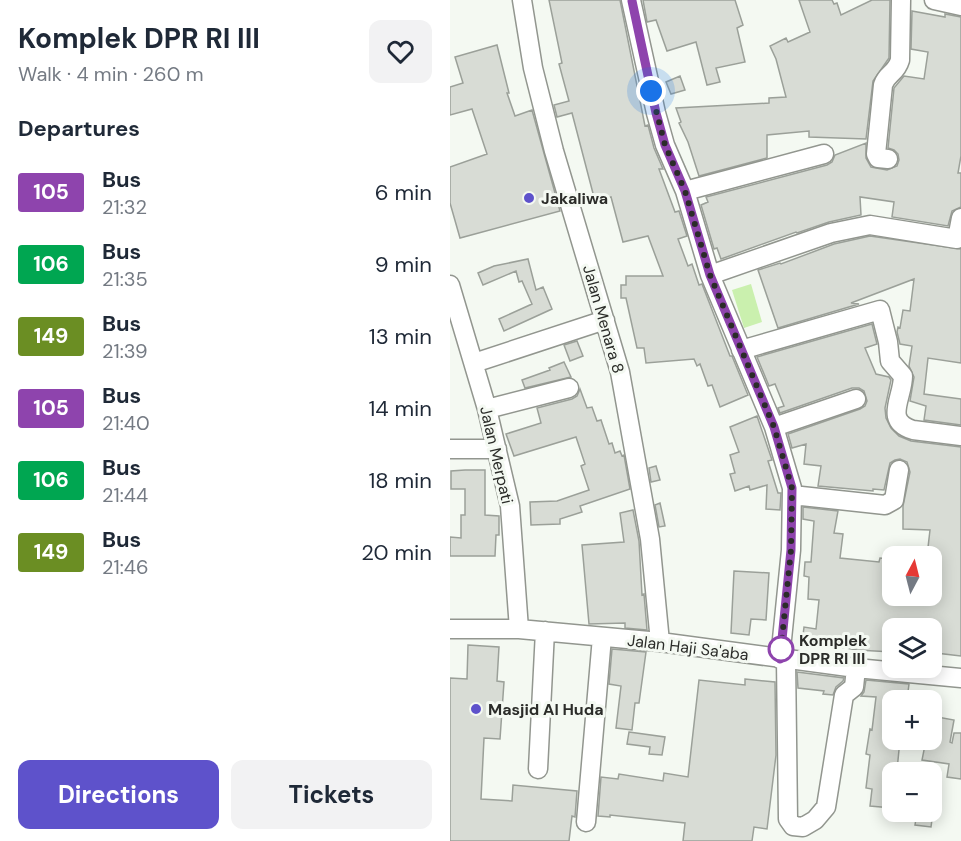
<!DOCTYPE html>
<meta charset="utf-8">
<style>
body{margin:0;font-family:"DM Sans",sans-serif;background:#f2f2f3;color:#1f2937;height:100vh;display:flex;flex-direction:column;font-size:22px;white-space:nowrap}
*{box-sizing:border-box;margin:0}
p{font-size:20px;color:#747a83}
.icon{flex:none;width:33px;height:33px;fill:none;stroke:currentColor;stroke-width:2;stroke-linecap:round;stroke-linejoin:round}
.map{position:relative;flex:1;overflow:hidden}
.drawer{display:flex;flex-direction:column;background:#fff;width:450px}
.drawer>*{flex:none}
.badge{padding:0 12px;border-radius:4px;font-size:21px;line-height:39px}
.needle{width:39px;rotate:7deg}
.controls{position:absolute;left:432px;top:546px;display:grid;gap:12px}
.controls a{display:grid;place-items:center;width:60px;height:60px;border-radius:12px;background:#fff;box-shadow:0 3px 15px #0003;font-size:30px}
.you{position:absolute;width:30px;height:30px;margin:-15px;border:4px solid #fff;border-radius:50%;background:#1a73e8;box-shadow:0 0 0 9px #1a73e833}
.map>.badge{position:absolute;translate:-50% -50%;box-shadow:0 0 0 3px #fff}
h2{padding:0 18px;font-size:22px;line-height:54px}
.round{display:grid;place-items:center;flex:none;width:63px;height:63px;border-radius:12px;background:#f2f2f3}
.headline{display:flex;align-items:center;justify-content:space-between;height:102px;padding:0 18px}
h1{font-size:28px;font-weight:700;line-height:45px}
.button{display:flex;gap:12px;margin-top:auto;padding:12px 18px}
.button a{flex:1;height:69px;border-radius:12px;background:#5e52cb;color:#fff;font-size:24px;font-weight:700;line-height:69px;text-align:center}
.button a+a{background:#f2f2f3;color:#1f2937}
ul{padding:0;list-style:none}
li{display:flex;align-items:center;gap:18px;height:72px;padding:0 18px}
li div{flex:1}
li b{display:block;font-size:22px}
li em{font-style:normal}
li .badge{min-width:66px;font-weight:700;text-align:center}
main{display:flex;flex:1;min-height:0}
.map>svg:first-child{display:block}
</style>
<main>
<section class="drawer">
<div class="headline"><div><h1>Komplek DPR RI III</h1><p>Walk · 4 min · 260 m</p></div><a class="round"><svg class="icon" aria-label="heart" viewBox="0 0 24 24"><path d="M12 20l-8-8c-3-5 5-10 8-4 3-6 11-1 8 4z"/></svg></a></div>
<h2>Departures</h2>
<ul>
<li><span class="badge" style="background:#8e44ad;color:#fff">105</span><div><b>Bus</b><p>21:32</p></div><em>6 min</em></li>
<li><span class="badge" style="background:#00a651;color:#fff">106</span><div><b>Bus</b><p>21:35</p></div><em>9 min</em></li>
<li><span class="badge" style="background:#6b8e23;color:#fff">149</span><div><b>Bus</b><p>21:39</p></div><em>13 min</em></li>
<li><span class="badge" style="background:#8e44ad;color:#fff">105</span><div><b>Bus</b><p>21:40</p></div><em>14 min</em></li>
<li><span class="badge" style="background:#00a651;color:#fff">106</span><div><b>Bus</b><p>21:44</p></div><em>18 min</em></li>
<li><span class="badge" style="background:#6b8e23;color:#fff">149</span><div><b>Bus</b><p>21:46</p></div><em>20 min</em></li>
</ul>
<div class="button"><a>Directions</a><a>Tickets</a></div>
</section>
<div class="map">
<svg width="511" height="841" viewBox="0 0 511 841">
<rect width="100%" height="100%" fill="#f4f9f2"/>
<path fill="#caf0ae" d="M301 284 312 322 294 328 282 290Z"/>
<path fill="#d8dcd5" stroke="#9ba099" stroke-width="1.5" d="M99 0H170L195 126 198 125 204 148 213 169H209L225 212 229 211 237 236 228 239 238 266 242 264 249 285 252 284 280 356H282L298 395 270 407 262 385 258 386 250 364 247 366 244 359 196 363 194 348H187L176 298H171V285H176V276H213L198 236 173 242 161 197 145 201 122 113 107 117 104 105 119 101 109 64 112 63Z
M193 0H285L293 25 287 28 295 62 266 68 270 82 257 85 246 42 217 51 206 20 197 22Z
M349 0H382L384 4 387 3 391 15 422 0H440L439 58 423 81 416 139 359 137V131L317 135V158L249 176 238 142 229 123 231 122 226 108 319 103V98L336 97 326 59 320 46 336 38 338 42 360 32Z
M462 11 495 17V14L511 17V156L508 173H511V207L502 211 498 226 442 217 444 202 410 197 411 215 379 222 347 233 346 232 271 259 267 248 264 249 251 205 258 202 256 197 377 165 382 162 385 155 416 143V158L421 167 437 170 447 166 449 160 448 154 444 150 438 148 444 88 454 76 474 79 478 52 461 49Z
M47 45 59 93H57L65 116 82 110 110 211 10 238 0 203V167L37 154 22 109 0 115V87L13 83 5 57Z
M230 76 235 90 221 94 216 82Z
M420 236 511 249V363L478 358 474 394 511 399V425L474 420 476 406 460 401 464 377 459 366 462 346 450 344 447 332 448 327 450 328 453 310 460 311 464 279 401 303 409 304 328 328 308 270 330 263 331 264 384 244Z
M78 259 86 290 93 287 102 309 54 331 49 319 82 304 72 281 69 282 66 271 33 285 28 273 44 266Z
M422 324 427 344 415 348 426 374 439 377 441 380 435 408 436 418 441 428 449 436 461 441 511 447V656L486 653 488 635 482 634V628H442V652L407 650 368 643V645L352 643 354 627 366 629 369 600 358 599 359 577 354 576 355 562H361L364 521 353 519V507L388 511 384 533 393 534 390 558 429 562 430 558 442 559V596H482V556H477L480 530 453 529V506L460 472 457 462 450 459 445 460 440 463 434 490 423 489V491L368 486 371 466 354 464 356 444 342 448 338 434 410 409 415 406 417 401 414 391 409 388H402L330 413 328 408 334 406 325 384 319 386 307 357Z
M127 341 133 356 120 361 114 345Z
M114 362 121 377 75 388 72 380 100 370 99 368Z
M130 389 137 408 142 407 147 421 151 420 159 444 162 443 165 453 170 451 172 456 174 455 180 489 130 506 132 512 110 519V524L81 525 80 502 107 501 139 490 131 466 135 464 126 437 64 456 56 434 91 423 87 408 122 399 127 396Z
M307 416 322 460 318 461 328 493H331L330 510 316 509 317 485 300 490 299 486 285 491 280 474 285 473 280 455 289 452 280 427Z
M206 466 210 480 201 482 199 468Z
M15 470H35V515L49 516V535H46L45 556H0V537L11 538V515H15V489H1V471Z
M210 503 215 526 209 527 205 505Z
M183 510 189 541 192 595 194 594 197 630 175 628V623L139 624 132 545 174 542 170 513Z
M284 571 319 573 316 620 301 619 299 635 281 633Z
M18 645 49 647 47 681 54 682 50 739 34 738 31 799 62 801 63 785 127 791 125 817 122 816 119 841H0V678L17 679Z
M162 649 196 652 189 703H185L182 730 166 728 171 686 159 684Z
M347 672 394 678 393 681 386 687 383 695 373 694 374 691 348 688Z
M295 679 325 682 326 755 317 829 304 827 302 841H233L235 823 160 815V817L148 816 151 777 168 779 169 774 213 781 214 773 238 777 249 680 295 685Z
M416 680 459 684 457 700H442V740H450L447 770H442V808L420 806 422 789 416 788 420 755 416 754 420 729 422 730 426 697 411 696 414 692Z
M482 716 504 720 500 742 502 743 504 733H511V779L497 777 499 764 472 760 476 740H482Z
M179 732 215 737 212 755 199 754 200 747 177 744Z
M467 812H483L481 827 465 825Z"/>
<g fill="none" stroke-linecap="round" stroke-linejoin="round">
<defs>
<path id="minor" d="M72 0 83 68 104 151 170 372 200 539 210 642
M181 0 206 113 215 145 235 191 260 275 324 427 342 488 341 550 330 659
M484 0 511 6
M438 159 428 158 426 154 433 85C437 73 446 74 450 60L451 0
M235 191 374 154
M260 275 381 233 420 225 507 239 511 218
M0 285 37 409 60 506 69 629
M291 350 430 310 438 342 440 361 453 376C453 398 433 421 463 430L511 436
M24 363 155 320
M37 409 119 388
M324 427 406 399
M0 449H47
M342 495 435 505 444 500 449 470
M0 629H69L210 642 406 668 511 678
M336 660 338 819 343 826 353 827 365 820 376 807 394 695 404 687 406 668
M88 769 95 631
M136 822 152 637"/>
</defs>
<use href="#minor" stroke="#92968f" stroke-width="21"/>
<use href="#minor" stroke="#fff" stroke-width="18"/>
</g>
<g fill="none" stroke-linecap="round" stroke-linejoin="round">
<defs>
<path id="line" d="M182 1 206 113 215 145 235 191 260 275 324 427 342 488 341 550 330 659"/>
</defs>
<use href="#line" stroke="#fff" stroke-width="14"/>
<use href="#line" stroke="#8e44ad" stroke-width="9"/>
<path stroke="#2b2c29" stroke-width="6" stroke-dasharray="0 10.8" d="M201 91 215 145 235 191 260 275 324 427 342 488 341 550 330 659 331 649"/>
</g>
<g fill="#5e52cb" stroke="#f4f9f2" stroke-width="2">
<circle cx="79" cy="198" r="6"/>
<circle cx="26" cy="709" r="6"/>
</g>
<circle fill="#fff" stroke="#8e44ad" stroke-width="3" cx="331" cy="649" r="12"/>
<g text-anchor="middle" stroke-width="6" stroke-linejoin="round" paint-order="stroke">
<g font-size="16" font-weight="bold" fill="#2b2c29" stroke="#f4f9f2" text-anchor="start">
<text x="91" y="204">Jakaliwa</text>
<text x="38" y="715">Masjid Al Huda</text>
</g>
<g font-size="16" fill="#2b2c29" stroke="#f4f9f2">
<text transform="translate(154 319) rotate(74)" y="6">Jalan Menara 8</text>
<text transform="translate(47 455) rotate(77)" y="6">Jalan Merpati</text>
<text transform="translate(238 647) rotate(7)" y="6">Jalan Haji Sa'aba</text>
</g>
<g font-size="16" font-weight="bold" fill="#2b2c29" stroke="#f4f9f2" text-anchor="start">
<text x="349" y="646">Komplek<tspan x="349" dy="18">DPR RI III</tspan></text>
</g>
</g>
</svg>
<div class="controls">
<a><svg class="needle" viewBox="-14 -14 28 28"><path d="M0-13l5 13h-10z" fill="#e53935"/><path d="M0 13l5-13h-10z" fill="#747a83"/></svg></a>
<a><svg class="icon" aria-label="layers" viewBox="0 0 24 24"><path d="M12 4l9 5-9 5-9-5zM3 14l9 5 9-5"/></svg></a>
<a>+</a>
<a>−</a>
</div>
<div class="you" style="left:201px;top:91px"></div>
</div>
</main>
